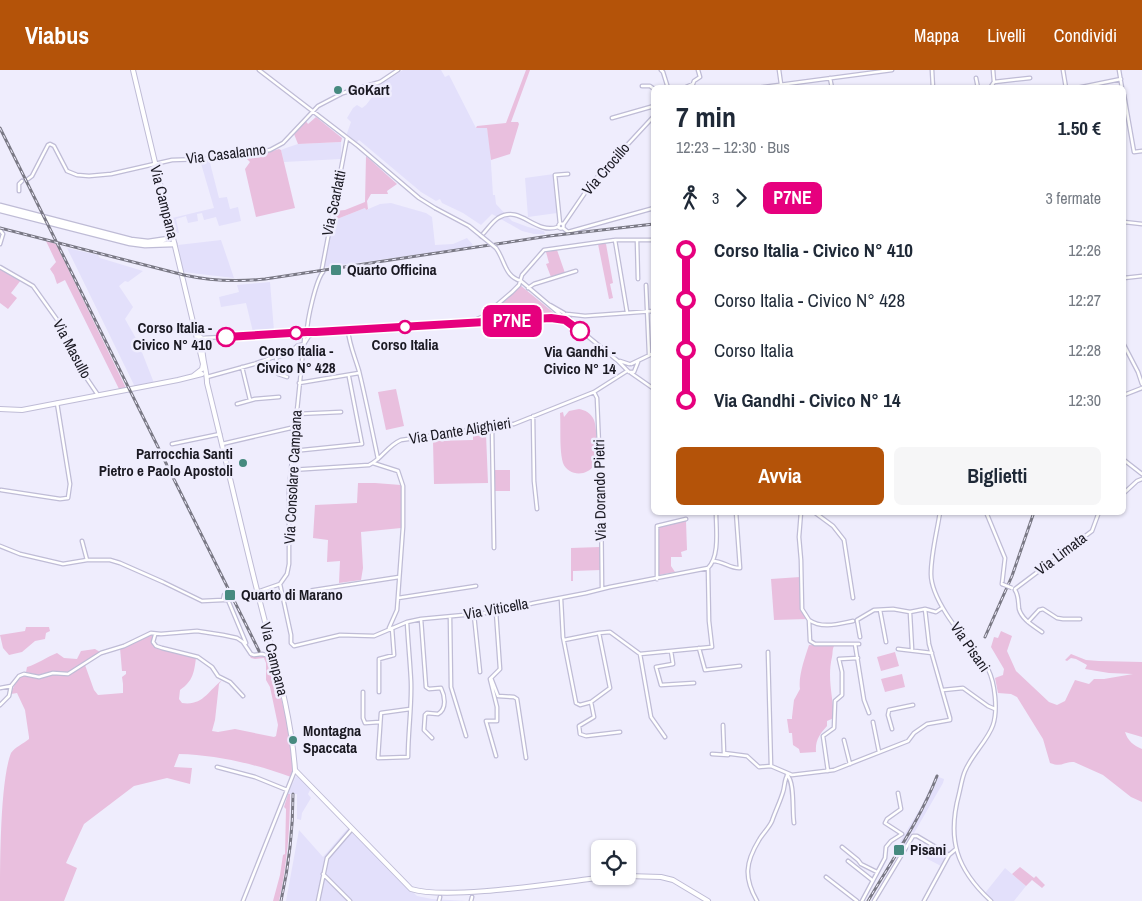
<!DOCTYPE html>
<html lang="it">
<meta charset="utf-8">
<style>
body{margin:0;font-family:"Archivo Narrow",sans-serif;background:#f6f6f7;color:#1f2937;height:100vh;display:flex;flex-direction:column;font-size:19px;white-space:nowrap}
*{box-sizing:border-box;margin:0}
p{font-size:16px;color:#747a83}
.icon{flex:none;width:28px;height:28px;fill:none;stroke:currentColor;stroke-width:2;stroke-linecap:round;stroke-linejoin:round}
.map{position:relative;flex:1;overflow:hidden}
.drawer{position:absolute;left:651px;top:15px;width:475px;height:430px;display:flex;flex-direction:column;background:#fff;border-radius:8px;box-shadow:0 1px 4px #0004}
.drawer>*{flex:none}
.badge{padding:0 10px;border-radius:8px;font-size:18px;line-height:32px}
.buttons{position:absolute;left:591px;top:770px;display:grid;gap:10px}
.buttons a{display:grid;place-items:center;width:45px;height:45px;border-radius:8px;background:#fff;box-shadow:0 1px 4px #0004;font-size:25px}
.map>.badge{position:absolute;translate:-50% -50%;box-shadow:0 0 0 2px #fff}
.legs{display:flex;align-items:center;gap:8px;height:55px;padding:0 25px;font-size:16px}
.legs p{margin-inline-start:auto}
.headline{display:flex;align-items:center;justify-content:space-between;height:85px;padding:0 25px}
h1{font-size:28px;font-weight:700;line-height:38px}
.button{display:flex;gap:10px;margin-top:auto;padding:10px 25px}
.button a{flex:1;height:58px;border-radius:8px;background:#b45309;color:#fff;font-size:20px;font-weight:700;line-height:58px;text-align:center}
.button a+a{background:#f6f6f7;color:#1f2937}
ul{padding:0 25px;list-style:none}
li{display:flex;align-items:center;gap:18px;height:50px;font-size:19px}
li i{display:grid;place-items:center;width:8px;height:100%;margin:0 6px;background:currentColor}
li i::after{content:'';width:12px;height:12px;margin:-6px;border:4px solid;border-radius:50%;background:#fff}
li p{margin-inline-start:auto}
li:first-child i{background:linear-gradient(#0000 50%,currentColor 0)}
li:last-child i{background:linear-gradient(currentColor 50%,#0000 0)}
header{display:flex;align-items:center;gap:30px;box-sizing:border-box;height:70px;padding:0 25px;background:#b45309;color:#fff}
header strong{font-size:24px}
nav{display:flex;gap:28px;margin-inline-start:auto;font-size:18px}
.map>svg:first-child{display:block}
</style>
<header>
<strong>Viabus</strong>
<nav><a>Mappa</a><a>Livelli</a><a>Condividi</a></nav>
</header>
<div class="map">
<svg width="1142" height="831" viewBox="0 0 1142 831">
<rect width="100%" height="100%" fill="#efedfd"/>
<path fill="#e3e0fb" d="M403 0H441L445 7 449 5 476 58 487 57 490 78 493 125H495L496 134 512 151 528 157 544 161 545 164H534L522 161 492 144 481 155 463 143 442 133 440 129 436 131 421 122 359 70 356 73 346 66 351 52 347 48 353 38 357 35 362 38 366 35 383 13Z
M341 72V89L284 92 281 80 286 78 298 74Z
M209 89 219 128 227 127 230 139 238 137 241 151 219 156 216 147 204 150 202 143 197 144 198 151 188 153 186 146 176 149 179 163 172 164 168 149 214 138 200 90Z
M554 104 557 143 528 147 525 108Z
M391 133 426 143 432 147 435 175 453 174 467 168 473 175 468 178 325 197V199H321L324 175 326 176 332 151 365 138 366 140 380 134Z
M221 170 234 208 183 202 178 175Z
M67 178 98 185 100 188 143 201 128 212 125 211 119 216 133 237 125 249 138 272 154 313 135 317Z
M270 212 274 261 253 262 246 233 221 237 219 227 239 222 237 215Z
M296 706 299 707 311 718 308 724 311 728 302 743 301 750 297 749V724H288Z
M936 706 944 709 943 713 914 763 912 762 903 777 900 772 921 737Z
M348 758 417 826 432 829 467 831H286L299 760 323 787Z
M930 773 948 786 941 796 918 784 924 777Z
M1005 798 1026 816 1014 831H993L985 823Z"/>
<path fill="#e9bfde" d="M526 0H530L511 52H518L519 54 510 84 491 90 487 58H476L477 56 506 53Z
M316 47 342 68 341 72 298 74 294 64 305 50 308 54Z
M279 79 281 80 295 138 256 147 245 99 250 92 246 88 243 89V86L269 82Z
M366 86 397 114 387 121 388 124H371L367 131 368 139 366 140 365 138 332 151 334 141 345 140 365 132Z
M46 171 56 174 126 318 119 319 65 210 57 214 54 205 50 199 56 192Z
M598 174H606L613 213 610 214 613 228 609 229Z
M557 180 565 203 551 207 546 194 549 193 546 182Z
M0 198 21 210 11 223 17 228 8 239 0 233Z
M520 215 554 243 553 245 479 250 506 229Z
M396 319 404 356 386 360 378 322Z
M579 339C585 340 591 343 594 350 597 357 598 388 594 395 587 407 568 406 563 393 559 380 561 356 560 343L563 342 564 347 569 341Z
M473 364H486L488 413 434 414 433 371 473 370Z
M494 400H510V421H494Z
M358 413H375L401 415V458L361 462 363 498 361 510 339 513 340 491 327 492 328 470 313 468 315 435 357 433Z
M686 451 687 480 681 482 682 487H671V496L675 502 659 505V456Z
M600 477 601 500 573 501V511H571V478Z
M800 507V539L807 549 774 550 771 509Z
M26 557H49L50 561 46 563 45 569 35 571 22 582 9 585 3 578 0 565 25 561Z
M1001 561 1012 566 1007 581 1016 601 1049 632 1057 635 1065 631 1075 610 1089 614 1094 609H1104L1133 604 1109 603 1085 599 1087 595 1076 589 1071 588 1067 591 1065 590 1071 584 1086 590 1099 591 1142 592V667L1125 662C1128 671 1133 675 1142 679V732L1131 727 1103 705 1074 692C1064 691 1063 698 1050 693L1043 669 1017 627 1011 624 998 623 995 608 1003 605 1004 599 991 577 994 567 998 568Z
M150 564 154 565 152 572 154 575 175 583 196 588C194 603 193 611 180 620L179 629 182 633C203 636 208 621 222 610L219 614 215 650 212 661 218 662 235 659 274 667 276 666 278 655 270 617 266 610V593L264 588 255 589 251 588 248 583 255 587 265 586 269 592 272 593C278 618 299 685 291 707 255 694 217 685 179 684L174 697 192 698 190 714 167 708 134 716 84 754 66 793 77 798 64 831H0C0 795 0 711 11 683 15 677 23 674 29 669V667L25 640 17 623 11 624C14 616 16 608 25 605L40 608 53 604 67 606 85 595 94 620 98 625 123 623V614L122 607 126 604V601H122L120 578Z
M809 575 834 576C832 580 833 583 832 587 827 608 833 627 834 648L827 651V656C820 664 815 670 816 682L800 683 799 679 793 675 792 663H789L787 649H792V647L794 630 800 619C798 607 805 587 809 575Z
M95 579 100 582 67 603 54 601 38 605 26 602 27 597C38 594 46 587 57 583L64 588 77 589 81 581Z
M895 582 899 596 881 601 877 587Z
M902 604 905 617 885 622 881 609Z
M288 724H290C290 760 287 795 279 831H273L280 805 283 785 285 784 286 739 284 737Z
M1020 797 1034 808 1036 806 1045 815 1042 818 1032 810 1026 816 1012 804Z"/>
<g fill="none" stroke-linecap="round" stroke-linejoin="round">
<defs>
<path id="minor" d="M259 0 358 76 419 128 435 138
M661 0 663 2 668 18
M779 0 781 14
M932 0 933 18
M1063 0 1066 18
M1119 0 1122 18
M830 8 832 18
M976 8 978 18
M994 12 1030 8
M642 16H650L654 19
M684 18 693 14 694 11 700 7 698 0
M757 18 892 0
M990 18 994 12 993 0
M1077 18 1121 9
M1124 25 1134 82 1142 81
M612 48 654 36
M28 109 32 106 48 75 50 74 54 76 67 101 77 105 89 106 111 104 172 90 204 89 270 80 283 73 318 36 343 23 380 12 398 0
M19 121V114L22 111
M1124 152 1142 154
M558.5 156a2.5 2.5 0 1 1 5 0a2.5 2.5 0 1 1-5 0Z
M560 154 555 105 568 104
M563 155 591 114 654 46
M563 158 568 162 654 138
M0 160 3 164 0 174
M481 166C487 160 491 153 498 148 521 134 534 165 558 157
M615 170 627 242
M637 170 638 209
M496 178C505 190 504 206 521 211L561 245
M0 197 33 216 63 258 79 297 98 325
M322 199 347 68
M1124 208 1142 206
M646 215 649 284
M528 218 534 214 576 201
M550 235 564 243
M567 244 585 246 654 241
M554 248 563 250 575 256 618 291 629 302H634L638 292
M569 248 574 256
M474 253 473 251 484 246 512 222 519 215 522 205 544 180 615 170H654
M348 260C349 274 355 287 359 301 366 330 372 360 378 389
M307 262C307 250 316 210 323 202
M202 268 436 256 551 248 567 244
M304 274 309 266 315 263
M1124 275 1138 302 1142 314
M276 287 278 304 287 307
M620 291 629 294
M631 294 654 283
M242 297 250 330
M631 303 654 319
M207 307 254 294 274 287 287 285 297 276 304 274
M299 313 359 303
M594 322 597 328 601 423 602 519
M1124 325 1142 318
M237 334 255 329 279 327
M296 344 341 342
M533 346 534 411 537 439
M492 356 494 478
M172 374 220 364
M222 374 295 357
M293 381 362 374 349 307
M1124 390 1142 404
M373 393 398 401 403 416V457L397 540 389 558
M291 400 369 395C382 389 387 376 401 370L514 354 594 322 627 301
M1 420 60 429 68 428 70 414 57 333
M1124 423 1137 411 1142 409
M801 442 799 467 801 490 802 539 809 550 810 571 815 574H859
M814 442 833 456 844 470 853 528
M940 442C937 462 931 484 931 504 931 533 970 575 988 599 995 613 998 640 993 655 988 670 971 686 965 701 962 708 961 716 959 724 947 769 956 799 991 831
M986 442 1005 488 1002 514
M82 471 87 490H110L120 493 163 512 202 531 223 530
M0 476 20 484 63 494 87 490
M713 491C723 491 731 499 740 498L736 442
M657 509V456L686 449
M280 514 291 565V573L294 576 340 565 374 566 407 552 421 549 496 542 534 533 586 523 610 517 708 498C720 486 716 459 716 442
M1015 519 1092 461 1099 442
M1015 520C1019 526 1018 532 1019 539 1022 550 1034 556 1042 562
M257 522 280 514 287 504 289 494V419L305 262
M224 525 223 530H228L246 573
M282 525 399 507
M398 528 476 516
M561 529 563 567 576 633 580 635 591 632 610 618 599 563 610 562 640 584 651 647 665 667
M880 540 886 572
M496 542 500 599 491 608 498 626 514 627 517 629 526 688
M910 543 912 579
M474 545 480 602
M450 547 451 617 466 666
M421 549 426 617 429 619 441 618C445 626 447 639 438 644L427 643 425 645 424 660 432 668
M809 550C822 559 838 554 853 551
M407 552C408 572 410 591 411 611 412 636 408 661 408 687L378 688 381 643 410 639
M1028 552 1039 540 1043 539 1057 548 1063 549H1080
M155 565 153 572 156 576 162 578 198 587 212 597 218 606 230 612 243 626
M860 567 857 550 874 540 893 539 910 542 925 539
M564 570 599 563
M855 574 864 630 869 643
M699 578 705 600 740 596
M898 579 932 583
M671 581 673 594 656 597 661 615 694 613
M768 582 771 696
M640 584 712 577 709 551 708 498
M491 608 490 609 497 637V651H486L496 686
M0 618 11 616
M943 620 963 618 988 636 995 639
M363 622V648L365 653 380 652
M379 622V589L394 585 392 558
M591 632 594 647 579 656 580 664 586 666 620 662
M0 635 9 626 11 616 19 606 24 604 39 607 53 603 68 604 101 583 124 576 151 563 161 564 197 561 223 565 237 568 243 572 251 584 254 585 262 584 273 587
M873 652 879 682
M723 655 724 683 747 686 759 697 771 696 792 705 834 700 908 671 914 663 927 654 950 650V648L929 574 925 539 936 542 942 538
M892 659 888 645 889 640 913 635
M844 670 850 694
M712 684 728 685
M217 697 255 707 287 720
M828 701 823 666 834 658 835 631 842 625V602L839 589 858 588
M787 705C795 712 792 741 794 753
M842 777 858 790 861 794 877 802
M848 791 872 810
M323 804 350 831
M826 807 857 831
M243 831 295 700
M318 831 327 788 352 759
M439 831 440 827
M471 831 472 827
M757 831C744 808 745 793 759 770 763 763 769 758 772 751 775 742 780 732 783 722 785 716 784 710 788 704
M862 831 885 788 886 777 891 771 902 764 885 753 887 749 901 739 898 723
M874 831 913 766H917L949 785 956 779
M924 831 949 785"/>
<path id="major" d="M133 0 203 294 202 299 193 306
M196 263 203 270C200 284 207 299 207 313 225 385 241 457 259 528 273 585 291 641 295 700L411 819C449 831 567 811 614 806
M0 339 22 340 178 310 202 304
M628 806 661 807 673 810 708 831"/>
<path id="highway" d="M0 136 131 170 148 172 168 169
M0 140 130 173 145 175 174 174"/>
</defs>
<use href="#minor" stroke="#bfbcd6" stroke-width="5"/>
<use href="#major" stroke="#bfbcd6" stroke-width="6"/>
<use href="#highway" stroke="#bfbcd6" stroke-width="7"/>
<use href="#minor" stroke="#fff" stroke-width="2.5"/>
<use href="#major" stroke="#fff" stroke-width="4"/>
<use href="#highway" stroke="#fff" stroke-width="4.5"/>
<defs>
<path id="rail" d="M0 58 259 581
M0 158 184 205C211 211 237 212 265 209L549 166 654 154
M985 567 1012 506 1034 442
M281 831C289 795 293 761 293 724
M868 831C892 790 920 750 937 706"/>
</defs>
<use href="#rail" stroke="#7a7985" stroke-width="3"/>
<use href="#rail" stroke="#efedfd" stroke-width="1" stroke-dasharray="4" stroke-linecap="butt"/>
<defs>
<path id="minor-bridge" d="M435 138 469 156 496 178
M1002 514 1012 518"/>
</defs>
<use href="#minor-bridge" stroke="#bfbcd6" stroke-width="5" stroke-linecap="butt"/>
<use href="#minor-bridge" stroke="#fff" stroke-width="2.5"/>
</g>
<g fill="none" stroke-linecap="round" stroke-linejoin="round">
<defs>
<path id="line-1" d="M226 267 307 262H316L551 248 565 250 580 261"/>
</defs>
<use href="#line-1" stroke="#fff" stroke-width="11"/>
<use href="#line-1" stroke="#e6007e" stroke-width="8"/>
</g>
<g fill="#468a7f" stroke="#efedfd" stroke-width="2">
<circle cx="338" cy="20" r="5"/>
<rect x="330" y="194" width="12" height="12" rx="2.5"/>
<circle cx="243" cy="393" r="5"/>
<rect x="224" y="519" width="12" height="12" rx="2.5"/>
<circle cx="293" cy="670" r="5"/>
<rect x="893" y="774" width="12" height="12" rx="2.5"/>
</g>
<g fill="#fff" stroke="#e6007e" stroke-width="2.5">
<circle cx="405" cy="257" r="6"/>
<circle cx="580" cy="261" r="9"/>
<circle cx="296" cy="263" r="6"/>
<circle cx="226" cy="267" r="9"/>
</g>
<g text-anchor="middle" stroke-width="5" stroke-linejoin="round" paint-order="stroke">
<g font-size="15" font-weight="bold" fill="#1a1922" stroke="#efedfd" text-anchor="start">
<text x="348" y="25">GoKart</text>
<text x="347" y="205">Quarto Officina</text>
<text x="233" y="389" text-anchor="end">Parrocchia Santi<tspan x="233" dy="17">Pietro e Paolo Apostoli</tspan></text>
<text x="241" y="530">Quarto di Marano</text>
<text x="303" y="666">Montagna<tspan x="303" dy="17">Spaccata</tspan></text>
<text x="910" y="785">Pisani</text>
</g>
<g font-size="15" fill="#1a1922" stroke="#efedfd">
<text transform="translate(226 84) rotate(-7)" y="5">Via Casalanno</text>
<text transform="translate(606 99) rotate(-49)" y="5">Via Crocillo</text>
<text transform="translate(164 132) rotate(76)" y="5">Via Campana</text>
<text transform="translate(334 133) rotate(-78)" y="5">Via Scarlatti</text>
<text transform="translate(72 279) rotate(62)" y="5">Via Masullo</text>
<text transform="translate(460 361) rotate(-9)" y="5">Via Dante Alighieri</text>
<text transform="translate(293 407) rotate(-87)" y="5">Via Consolare Campana</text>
<text transform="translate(600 420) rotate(-91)" y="5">Via Dorando Pietri</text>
<text transform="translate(1061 484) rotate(-37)" y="5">Via Limata</text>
<text transform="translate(496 539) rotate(-10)" y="5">Via Viticella</text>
<text transform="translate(970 577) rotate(55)" y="5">Via Pisani</text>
<text transform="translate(274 589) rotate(76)" y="5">Via Campana</text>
</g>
<g font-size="15" font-weight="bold" fill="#1a1922" stroke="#efedfd">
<text x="212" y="263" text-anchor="end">Corso Italia -<tspan x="212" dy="17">Civico N° 410</tspan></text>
<text x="405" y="280">Corso Italia</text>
<text x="296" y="286">Corso Italia -<tspan x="296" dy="17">Civico N° 428</tspan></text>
<text x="580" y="287">Via Gandhi -<tspan x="580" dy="17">Civico N° 14</tspan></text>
</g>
</g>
</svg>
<div class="buttons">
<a><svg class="icon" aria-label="locate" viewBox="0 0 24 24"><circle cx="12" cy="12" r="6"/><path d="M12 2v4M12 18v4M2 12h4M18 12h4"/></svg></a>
</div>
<b class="badge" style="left:512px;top:251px;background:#e6007e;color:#fff">P7NE</b>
<section class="drawer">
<div class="headline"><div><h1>7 min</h1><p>12:23 – 12:30 · Bus</p></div><b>1.50 €</b></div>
<div class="legs"><svg class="icon" aria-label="walk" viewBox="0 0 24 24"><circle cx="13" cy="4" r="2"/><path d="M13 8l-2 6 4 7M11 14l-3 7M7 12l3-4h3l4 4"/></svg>3<svg class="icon" aria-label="forward" viewBox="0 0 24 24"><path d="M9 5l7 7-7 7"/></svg><b class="badge" style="background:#e6007e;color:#fff">P7NE</b><p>3 fermate</p></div>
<ul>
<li><i style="color:#e6007e"></i><b>Corso Italia - Civico N° 410</b><p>12:26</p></li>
<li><i style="color:#e6007e"></i><span>Corso Italia - Civico N° 428</span><p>12:27</p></li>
<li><i style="color:#e6007e"></i><span>Corso Italia</span><p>12:28</p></li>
<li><i style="color:#e6007e"></i><b>Via Gandhi - Civico N° 14</b><p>12:30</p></li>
</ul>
<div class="button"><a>Avvia</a><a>Biglietti</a></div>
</section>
</div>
